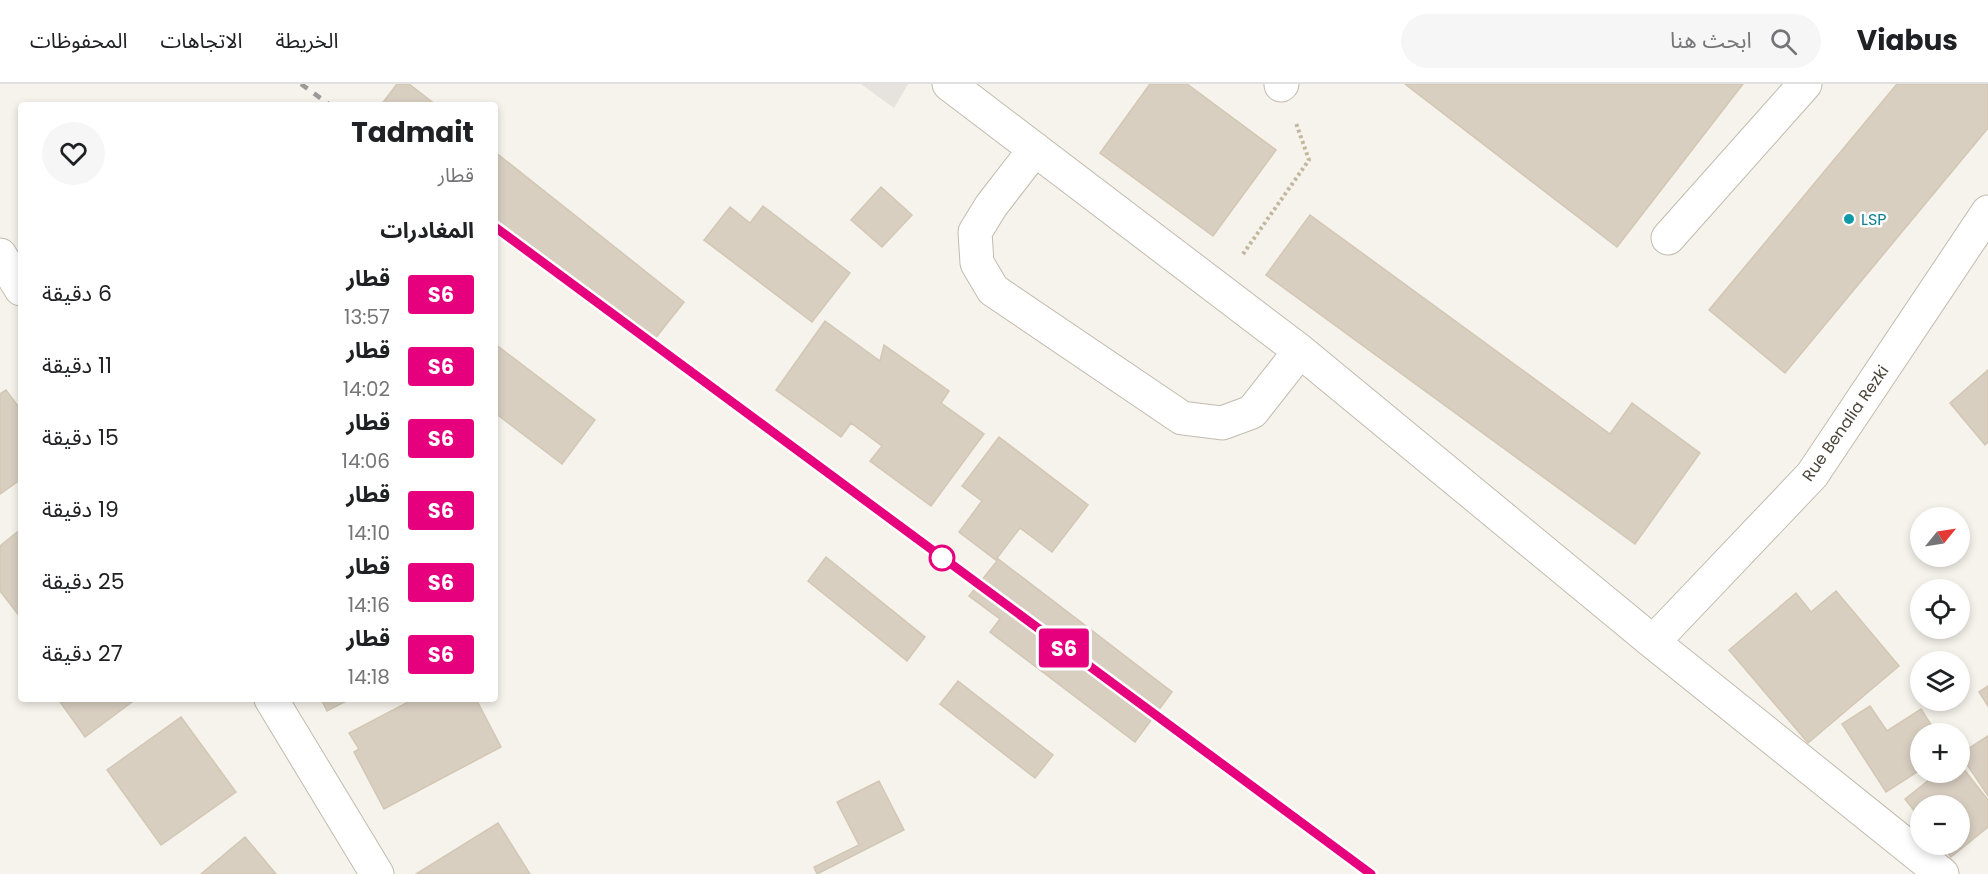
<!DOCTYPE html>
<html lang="ar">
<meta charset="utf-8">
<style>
body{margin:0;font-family:Poppins,"Noto Sans Arabic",sans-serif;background:#f6f6f6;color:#202124;direction:rtl;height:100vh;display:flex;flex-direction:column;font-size:22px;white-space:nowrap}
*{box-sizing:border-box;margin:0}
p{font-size:20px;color:#757577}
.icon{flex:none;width:33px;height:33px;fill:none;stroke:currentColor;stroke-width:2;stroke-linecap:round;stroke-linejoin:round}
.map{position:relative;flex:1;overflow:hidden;direction:ltr}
.details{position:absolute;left:18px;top:18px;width:480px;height:600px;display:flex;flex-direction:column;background:#fff;border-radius:6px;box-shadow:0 3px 9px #0003;direction:rtl}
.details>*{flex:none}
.badge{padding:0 12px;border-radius:4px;font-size:21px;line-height:39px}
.needle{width:39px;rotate:60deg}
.fabs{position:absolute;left:1910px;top:423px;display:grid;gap:12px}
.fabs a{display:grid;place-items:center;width:60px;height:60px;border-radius:50%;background:#fff;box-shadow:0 3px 9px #0003;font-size:30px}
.map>.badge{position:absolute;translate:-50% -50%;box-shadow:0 0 0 3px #fff}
h2{padding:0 24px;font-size:22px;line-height:54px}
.round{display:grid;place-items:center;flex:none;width:63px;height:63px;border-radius:32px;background:#f6f6f6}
.overview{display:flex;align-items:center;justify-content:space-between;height:102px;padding:0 24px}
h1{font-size:28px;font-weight:700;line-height:45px}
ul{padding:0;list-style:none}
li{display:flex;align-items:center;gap:18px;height:72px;padding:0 24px}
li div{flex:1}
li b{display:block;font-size:22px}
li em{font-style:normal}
li .badge{min-width:66px;font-weight:700;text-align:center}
header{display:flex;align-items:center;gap:36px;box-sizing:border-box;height:84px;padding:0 30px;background:#fff;border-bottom:2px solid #e0e0e0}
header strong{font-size:28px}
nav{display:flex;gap:33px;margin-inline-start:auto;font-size:21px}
.search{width:420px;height:54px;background:#f6f6f6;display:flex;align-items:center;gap:15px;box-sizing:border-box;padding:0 21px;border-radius:33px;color:#757577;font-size:22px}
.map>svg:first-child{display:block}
</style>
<header>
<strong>Viabus</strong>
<div class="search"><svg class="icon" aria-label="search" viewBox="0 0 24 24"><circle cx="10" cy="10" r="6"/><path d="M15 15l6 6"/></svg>ابحث هنا</div>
<nav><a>الخريطة</a><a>الاتجاهات</a><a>المحفوظات</a></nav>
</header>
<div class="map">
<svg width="1988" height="790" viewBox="0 0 1988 790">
<rect width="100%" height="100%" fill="#f6f3ec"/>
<path fill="#e6e2dd" d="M861 0H908L894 24Z"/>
<path fill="#d8cfc1" stroke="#d3c7b4" stroke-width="1.5" d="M397 0H409L436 21H381Z
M1150 0H1187L1276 66 1213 152 1100 69Z
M1405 0H1743L1617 163Z
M1897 0H1988V44L1785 289 1709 226Z
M495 68 684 218 650 261 495 138Z
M881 103 912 131 882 163 851 136Z
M763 122 850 189 812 238 704 156 730 123 750 139Z
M1310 131 1610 350 1632 319 1700 369 1635 460 1266 191Z
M825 237 880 277 884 261 949 307 941 319 984 350 931 422 870 377 882 362 851 339 841 353 776 306Z
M495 260 595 336 562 380 495 329Z
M1988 286V358L1985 361 1950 319Z
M6 306 21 326V395L0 410V310Z
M999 353 1088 421 1052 468 1020 444 997 474 1172 608 1135 658 990 548 1000 535 969 512 997 477 959 448 982 417 962 402Z
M21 445V534L0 507V462Z
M826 473 925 553 907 577 808 497Z
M1836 507 1899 582 1808 659 1729 566 1796 509 1811 528Z
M958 597 1053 671 1035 694 940 620Z
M1988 602V622L1979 608Z
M58 615H136L85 653Z
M321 615H350L327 627Z
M414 615H476L501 663 384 725 354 668 359 665 349 649Z
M1870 622 1887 647 1921 625 1937 650H1920V686L1886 708 1842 640Z
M181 633 236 708 161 761 107 686Z
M1988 652V712L1960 670Z
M1959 679 1988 716V743L1951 773 1941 760H1959V722H1920V734L1905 715 1939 688H1959Z
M879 697 904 746 817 790 814 783 859 761 837 718Z
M498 739 530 790H416Z
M245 753 276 790H201Z"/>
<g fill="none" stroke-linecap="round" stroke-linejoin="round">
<defs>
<path id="street" d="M949 0 1300 267 1653 558 1942 790
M1281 1 1282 0
M1035 65 991 122 975 148 977 179 993 206 1182 334 1222 339 1252 328 1300 267
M1668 154 1805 0
M0 171 21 205
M1653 558 1812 391 1988 128
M271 615 377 790"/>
</defs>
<use href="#street" stroke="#c2bbae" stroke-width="35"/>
<path stroke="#c4b79f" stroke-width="4" stroke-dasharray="3 3" stroke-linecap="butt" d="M1243 170 1309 76 1296 39"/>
<use href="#street" stroke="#fff" stroke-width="33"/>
<path stroke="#9a9a9a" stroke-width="4.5" stroke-dasharray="8 8" stroke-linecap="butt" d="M301 0 330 21
M495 143 1371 790"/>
</g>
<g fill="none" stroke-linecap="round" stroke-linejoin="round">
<defs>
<path id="line" d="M495 143 1371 790"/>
</defs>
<use href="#line" stroke="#fff" stroke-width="14"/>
<use href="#line" stroke="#e6007e" stroke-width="9"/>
</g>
<circle fill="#0f9aa8" stroke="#fff" stroke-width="2" cx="1849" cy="135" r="6"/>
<circle fill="#fff" stroke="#e6007e" stroke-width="3" cx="942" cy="474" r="12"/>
<g text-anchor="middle" stroke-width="5" stroke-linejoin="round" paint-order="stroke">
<g font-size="16" fill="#0d838f" stroke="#fff" text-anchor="start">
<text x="1861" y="141">LSP</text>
</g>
<g font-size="16" fill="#4b4439" stroke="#fff">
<text transform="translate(1845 339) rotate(-55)" y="6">Rue Benalia Rezki</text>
</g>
</g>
</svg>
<div class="fabs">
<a><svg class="needle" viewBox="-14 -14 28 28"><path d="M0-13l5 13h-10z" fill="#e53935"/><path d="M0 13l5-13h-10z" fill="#757577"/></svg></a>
<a><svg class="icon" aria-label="locate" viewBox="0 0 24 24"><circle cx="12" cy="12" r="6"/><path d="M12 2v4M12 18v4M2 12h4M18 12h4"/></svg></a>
<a><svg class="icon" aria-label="layers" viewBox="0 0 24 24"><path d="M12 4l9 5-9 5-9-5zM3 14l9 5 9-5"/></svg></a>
<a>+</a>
<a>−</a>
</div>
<b class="badge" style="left:1064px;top:564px;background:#e6007e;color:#fff">S6</b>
<section class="details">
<div class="overview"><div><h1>Tadmait</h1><p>قطار</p></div><a class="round"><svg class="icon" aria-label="heart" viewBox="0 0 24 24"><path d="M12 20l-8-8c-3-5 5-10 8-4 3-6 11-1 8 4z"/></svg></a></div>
<h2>المغادرات</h2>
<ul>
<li><span class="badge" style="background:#e6007e;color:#fff">S6</span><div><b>قطار</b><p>13:57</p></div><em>6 دقيقة</em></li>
<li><span class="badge" style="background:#e6007e;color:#fff">S6</span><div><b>قطار</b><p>14:02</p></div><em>11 دقيقة</em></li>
<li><span class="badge" style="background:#e6007e;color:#fff">S6</span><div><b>قطار</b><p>14:06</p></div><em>15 دقيقة</em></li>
<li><span class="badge" style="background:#e6007e;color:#fff">S6</span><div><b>قطار</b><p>14:10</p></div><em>19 دقيقة</em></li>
<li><span class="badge" style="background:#e6007e;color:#fff">S6</span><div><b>قطار</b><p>14:16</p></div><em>25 دقيقة</em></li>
<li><span class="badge" style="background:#e6007e;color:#fff">S6</span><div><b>قطار</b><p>14:18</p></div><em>27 دقيقة</em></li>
</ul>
</section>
</div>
